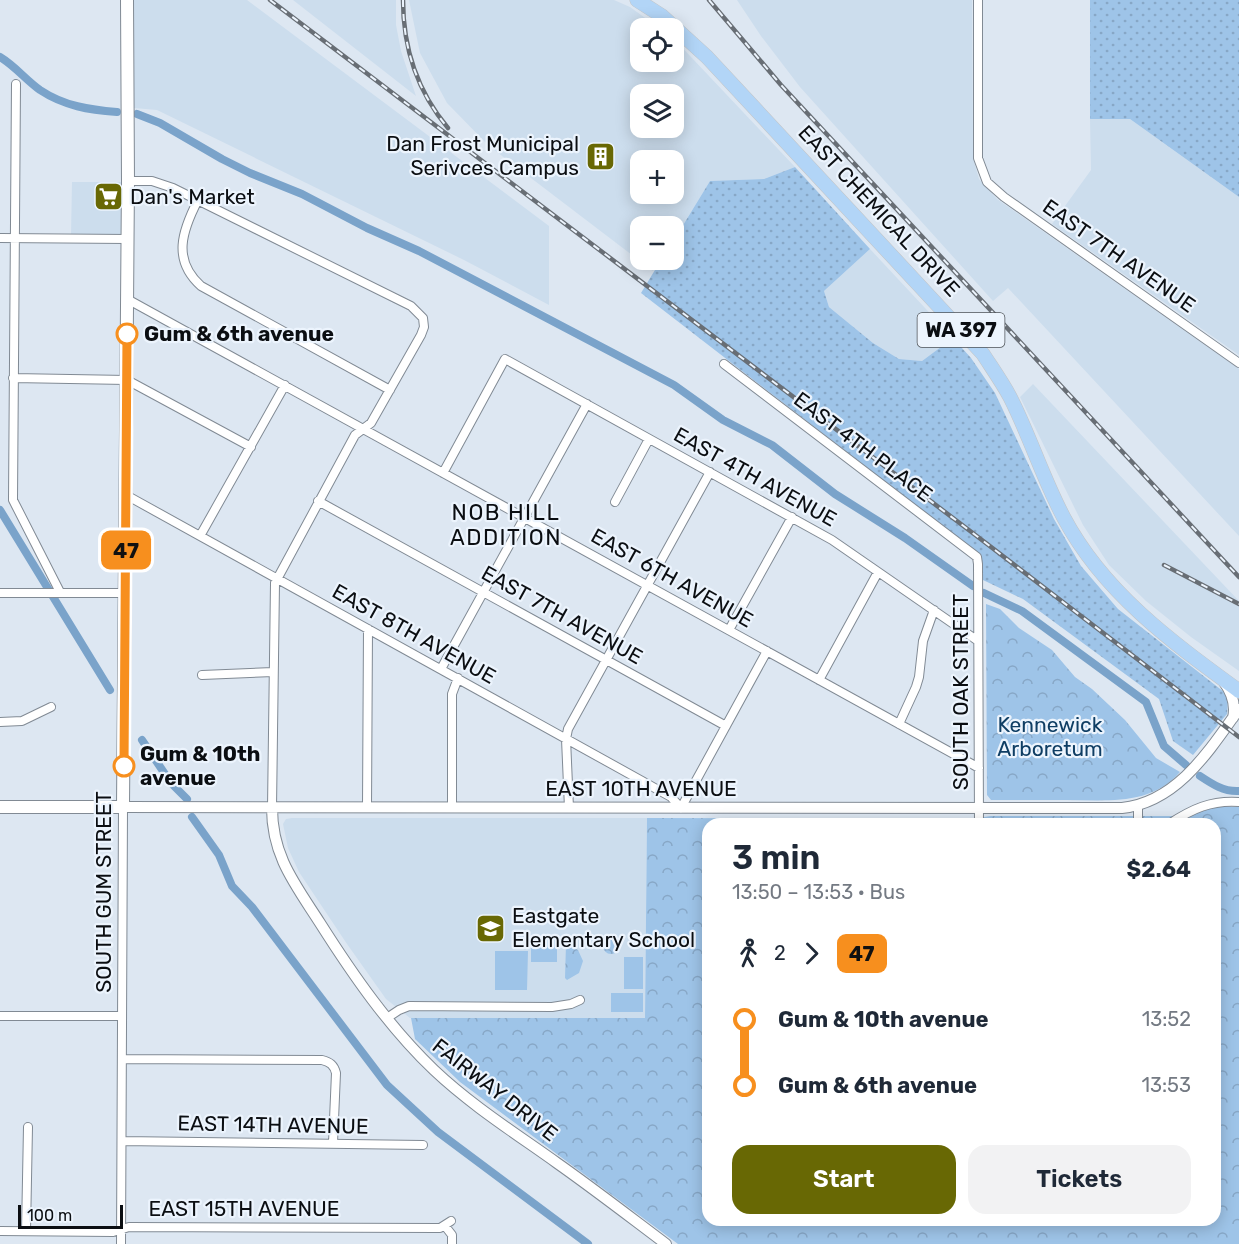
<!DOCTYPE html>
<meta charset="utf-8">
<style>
body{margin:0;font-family:Rubik,sans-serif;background:#f2f2f3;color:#1f2937;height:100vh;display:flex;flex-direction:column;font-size:22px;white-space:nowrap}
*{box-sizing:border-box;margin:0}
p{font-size:20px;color:#747a83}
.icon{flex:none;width:33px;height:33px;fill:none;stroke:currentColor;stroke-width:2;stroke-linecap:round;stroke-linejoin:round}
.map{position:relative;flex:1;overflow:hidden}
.side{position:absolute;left:702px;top:818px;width:519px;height:408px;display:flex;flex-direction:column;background:#fff;border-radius:18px;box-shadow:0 3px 15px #0003}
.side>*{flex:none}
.badge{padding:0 12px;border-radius:9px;font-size:21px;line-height:39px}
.buttons{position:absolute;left:630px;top:18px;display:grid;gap:12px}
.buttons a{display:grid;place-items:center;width:54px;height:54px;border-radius:12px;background:#fff;box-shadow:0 3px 15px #0003;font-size:30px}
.scale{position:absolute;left:18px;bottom:15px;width:105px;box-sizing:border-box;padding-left:6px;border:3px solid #0b0e12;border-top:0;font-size:16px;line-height:21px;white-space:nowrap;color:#0b0e12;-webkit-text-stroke:4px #ecf4fd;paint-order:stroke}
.map>.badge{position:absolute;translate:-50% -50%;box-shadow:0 0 0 3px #fff}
.legs{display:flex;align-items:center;gap:9px;height:66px;padding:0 30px;font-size:20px}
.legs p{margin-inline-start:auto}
.overview{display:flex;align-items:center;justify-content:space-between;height:102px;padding:0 30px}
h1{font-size:33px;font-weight:600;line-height:45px}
.primary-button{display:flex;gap:12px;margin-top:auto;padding:12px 30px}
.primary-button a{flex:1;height:69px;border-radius:18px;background:#686804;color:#fff;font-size:24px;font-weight:600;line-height:69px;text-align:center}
.primary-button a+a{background:#f2f2f3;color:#1f2937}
ul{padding:0 30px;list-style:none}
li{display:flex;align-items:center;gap:21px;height:66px;font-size:22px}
li i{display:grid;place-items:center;width:9px;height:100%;margin:0 8px;background:currentColor}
li i::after{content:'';width:15px;height:15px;margin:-8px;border:4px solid;border-radius:50%;background:#fff}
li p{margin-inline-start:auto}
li:first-child i{background:linear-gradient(#0000 50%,currentColor 0)}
li:last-child i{background:linear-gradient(currentColor 50%,#0000 0)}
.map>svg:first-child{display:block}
</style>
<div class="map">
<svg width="1239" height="1244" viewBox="0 0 1239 1244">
<defs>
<pattern id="grass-dots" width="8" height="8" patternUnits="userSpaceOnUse" patternTransform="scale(1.5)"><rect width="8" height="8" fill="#9ec4e8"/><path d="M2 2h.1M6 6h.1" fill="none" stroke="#87a7c6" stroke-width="1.8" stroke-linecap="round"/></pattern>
<pattern id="park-crowns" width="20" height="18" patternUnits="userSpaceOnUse" patternTransform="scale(1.5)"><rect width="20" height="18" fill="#9ec4e8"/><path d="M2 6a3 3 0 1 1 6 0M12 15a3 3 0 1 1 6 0" fill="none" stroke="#87a7c6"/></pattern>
</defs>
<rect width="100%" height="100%" fill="#dde7f2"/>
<path fill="#ccdded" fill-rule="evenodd" d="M134 0H247L549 226V305L464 260 157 110 134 108Z
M293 0H396V25L401 51 416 96Z
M409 0H614L630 7 659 28H640V62H674V39L795 167 764 179 710 181 674 240V226H640V260H661L653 271 489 146 447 103 420 53ZM640 94H674V128H640ZM640 160H674V194H640Z
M737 0H972L973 158 979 179 997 199 1239 369V536L1008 288 993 301 800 87 761 36Z
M1090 119H1130L1239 197V355L1052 224 1091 170Z
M72 182H122L121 236H71Z
M870 249 953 338 922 361 899 359 873 343 829 307 824 291Z
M1033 384 1239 601V671L1191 637 1146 601 1109 565 1083 525 1020 397Z
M292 818H647L645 1018H410L386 999 347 944 299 872 288 848 283 824 286 819Z"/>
<path fill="url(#grass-dots)" d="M1090 0H1239V197L1130 119H1090Z
M795 167 870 249 824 291 829 307 873 343 899 359 922 361 953 338 971 358 995 393 1054 519 1081 566 1118 609 1224 692 1228 701 1227 714 1193 755 1173 741 1159 699 1023 599 983 580 981 561 975 551 641 293 661 260H674V240L710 181 764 179Z"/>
<path fill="url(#park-crowns)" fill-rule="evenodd" d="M986 604 1000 609 1019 628 1052 650 1075 677 1092 689 1125 720 1156 758 1180 772C1151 806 1106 800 1066 800 1041 800 1016 800 991 800L987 795Z
M1217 806 1239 807V1244H678L460 1082 415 1039 411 1018H645L647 818 970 819 991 816H1188ZM708 824H1215V1220H708Z
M603 946a8 8 0 1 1 16 0a8 8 0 1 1-16 0Z
M566 944 578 950 583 961 579 973 567 980 565 978Z"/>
<path fill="#9ec4e8" d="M531 940H557V962H531Z
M495 951H528L527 990H495Z
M624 957H643V989H624Z
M611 993H643V1012H611Z"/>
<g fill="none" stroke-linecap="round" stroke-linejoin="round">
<path stroke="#7aa3ca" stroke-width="8" d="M0 57C15 66 26 80 40 90 64 106 90 110 117 112
M137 114 160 123 222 159 250 173 302 194 367 228 419 251 674 385 723 420 772 445 835 494 905 538 973 586
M0 510 110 690
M984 593 1022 611 1146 702 1164 746 1186 765
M142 740 171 783 187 799
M1200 776C1212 784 1224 792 1239 791
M192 817 219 855 232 886 252 907 387 1085 438 1132 588 1244"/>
<defs>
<path id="minor" d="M978 0V158L987 182 1004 197 1239 363
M16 84 13 500 60 592
M128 181H152L173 188 411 306 423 318 424 327 421 335 371 423 355 435 275 583 272 808
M198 200C182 231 172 260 201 286L390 390
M0 238 128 239
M127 299 979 768
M724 364 977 557 978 564 979 824
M13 378 127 380 251 447
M443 473 505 359 832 540 978 641
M126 495 671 797 681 808 767 651
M318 501 726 726
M615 502 649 439
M200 536 285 385
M0 593H125
M729 630 792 517
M441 669 587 404
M202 675 273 672
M819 680 878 572
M0 722 22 721 51 707
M899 724 916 687 919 677 923 641 934 610
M1138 807V824
M367 808 368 629
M452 808V694L458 678
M569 808 566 739 568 729 710 472
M1169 824C1192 809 1211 800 1239 802
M0 1016H122
M387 1018 399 1010 409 1006 552 1007 571 1004 580 1000
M122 1059 322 1060C330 1062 334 1065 336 1073L333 1143
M122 1141 423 1145
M445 1226 452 1235V1244
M0 1231 113 1232 129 1227 440 1228 451 1221
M26 1231 28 1127
M121 1244 123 807"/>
<path id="tertiary" d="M1224 682C1232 693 1236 705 1233 718
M123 807 1122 808C1177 802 1209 751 1239 709
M272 808C272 856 295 884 320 923 353 975 389 1027 434 1070 471 1105 515 1133 557 1163 594 1189 630 1217 666 1244"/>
<path id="secondary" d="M0 807H123L128 181 127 0"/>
<path id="primary" d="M637 0 662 16 707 57 983 354C992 368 1002 382 1010 397 1030 436 1043 479 1064 518 1104 593 1172 642 1239 691"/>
</defs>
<use href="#minor" stroke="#818a94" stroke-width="10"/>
<use href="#tertiary" stroke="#818a94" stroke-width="12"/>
<use href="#secondary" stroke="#818a94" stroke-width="14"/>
<use href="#primary" stroke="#c4c5c6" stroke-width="15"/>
<use href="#minor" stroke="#fff" stroke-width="8"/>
<use href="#tertiary" stroke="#fff" stroke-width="10"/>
<use href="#secondary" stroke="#fff" stroke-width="12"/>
<use href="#primary" stroke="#b2d5f7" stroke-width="14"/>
<defs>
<path id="rail" d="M270 0 978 537 1239 737
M403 0C403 48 417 91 448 128
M709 0 781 85 1239 577
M1164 565 1239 604"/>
</defs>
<use href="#rail" stroke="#686e75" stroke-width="4.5"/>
<use href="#rail" stroke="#ecf4fd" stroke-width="2" stroke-dasharray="7" stroke-linecap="butt"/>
</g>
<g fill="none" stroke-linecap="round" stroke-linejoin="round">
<defs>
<path id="line-1" d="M124 766 127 334"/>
</defs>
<use href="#line-1" stroke="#fff" stroke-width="14"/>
<use href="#line-1" stroke="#f78f1e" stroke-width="9"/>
</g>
<defs>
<symbol id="building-square" viewBox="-11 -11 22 22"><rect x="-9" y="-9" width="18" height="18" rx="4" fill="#686804" stroke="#ecf4fd"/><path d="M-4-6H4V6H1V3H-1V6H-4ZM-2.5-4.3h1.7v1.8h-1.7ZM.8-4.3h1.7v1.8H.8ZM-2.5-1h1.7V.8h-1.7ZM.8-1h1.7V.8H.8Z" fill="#fff"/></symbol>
<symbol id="supermarket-square" viewBox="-11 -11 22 22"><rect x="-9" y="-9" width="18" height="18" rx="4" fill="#686804" stroke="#ecf4fd"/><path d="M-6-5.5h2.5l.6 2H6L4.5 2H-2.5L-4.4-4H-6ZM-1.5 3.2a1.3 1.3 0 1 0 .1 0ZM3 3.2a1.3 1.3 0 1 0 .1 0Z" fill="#fff"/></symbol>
<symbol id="school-square" viewBox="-11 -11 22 22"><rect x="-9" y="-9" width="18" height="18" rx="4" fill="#686804" stroke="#ecf4fd"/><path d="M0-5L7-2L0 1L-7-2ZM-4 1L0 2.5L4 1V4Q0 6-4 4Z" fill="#fff"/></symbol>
</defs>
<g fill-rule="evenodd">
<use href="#building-square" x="584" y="140" width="33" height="33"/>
<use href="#supermarket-square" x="92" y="180" width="33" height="33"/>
<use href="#school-square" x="474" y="912" width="33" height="33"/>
</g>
<g fill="#fff" stroke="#f78f1e" stroke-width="3">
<circle cx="127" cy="334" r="10"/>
<circle cx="124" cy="766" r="10"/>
</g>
<g text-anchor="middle" stroke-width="4.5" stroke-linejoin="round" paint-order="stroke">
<rect fill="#ecf4fd" stroke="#4e5358" stroke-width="1.5" x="917.5" y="313" width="87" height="34" rx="4.5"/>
<g font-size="20" font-weight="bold" fill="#0b0e12">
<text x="961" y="337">WA 397</text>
</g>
<g font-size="21" fill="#0b0e12" stroke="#ecf4fd" text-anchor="start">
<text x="579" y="151" text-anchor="end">Dan Frost Municipal<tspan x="579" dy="24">Serivces Campus</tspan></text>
<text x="130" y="204">Dan's Market</text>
<text x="512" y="923">Eastgate<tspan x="512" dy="24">Elementary School</tspan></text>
</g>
<g font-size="21" fill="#0b0e12" stroke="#ecf4fd">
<text transform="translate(879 211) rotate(47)" y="7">EAST CHEMICAL DRIVE</text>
<text transform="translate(1119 256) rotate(35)" y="7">EAST 7TH AVENUE</text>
<text transform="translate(863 447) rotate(37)" y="7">EAST 4TH PLACE</text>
<text transform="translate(755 477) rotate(29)" y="7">EAST 4TH AVENUE</text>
<text transform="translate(672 578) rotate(29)" y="7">EAST 6TH AVENUE</text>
<text transform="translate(562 615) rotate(29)" y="7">EAST 7TH AVENUE</text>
<text transform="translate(414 634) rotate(29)" y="7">EAST 8TH AVENUE</text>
<text transform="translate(961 692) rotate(-90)" y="7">SOUTH OAK STREET</text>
<text x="641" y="796">EAST 10TH AVENUE</text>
<text transform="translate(104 892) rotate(-90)" y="7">SOUTH GUM STREET</text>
<text transform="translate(495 1090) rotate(38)" y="7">FAIRWAY DRIVE</text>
<text transform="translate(273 1125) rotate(1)" y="7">EAST 14TH AVENUE</text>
<text x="244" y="1216">EAST 15TH AVENUE</text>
</g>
<g font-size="21" font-weight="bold" fill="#0b0e12" stroke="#ecf4fd" text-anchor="start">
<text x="144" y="341">Gum &amp; 6th avenue</text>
<text x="140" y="761">Gum &amp; 10th<tspan x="140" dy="24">avenue</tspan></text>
</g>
<g font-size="21" fill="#0f3e64" stroke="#ecf4fd">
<text x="1050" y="732">Kennewick<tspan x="1050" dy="24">Arboretum</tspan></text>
</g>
<g font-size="22" letter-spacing="1.5" fill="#0b0e12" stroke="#ecf4fd">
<text x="506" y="520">NOB HILL<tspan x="506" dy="25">ADDITION</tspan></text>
</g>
</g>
</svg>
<div class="buttons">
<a><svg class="icon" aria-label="locate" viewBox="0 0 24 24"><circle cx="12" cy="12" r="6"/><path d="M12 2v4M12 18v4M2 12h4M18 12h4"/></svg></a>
<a><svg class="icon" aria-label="layers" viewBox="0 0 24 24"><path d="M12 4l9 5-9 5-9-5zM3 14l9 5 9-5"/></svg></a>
<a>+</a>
<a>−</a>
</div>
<div class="scale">100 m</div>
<b class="badge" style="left:126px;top:550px;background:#f78f1e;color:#111">47</b>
<section class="side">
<div class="overview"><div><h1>3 min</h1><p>13:50 – 13:53 · Bus</p></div><b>$2.64</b></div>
<div class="legs"><svg class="icon" aria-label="walk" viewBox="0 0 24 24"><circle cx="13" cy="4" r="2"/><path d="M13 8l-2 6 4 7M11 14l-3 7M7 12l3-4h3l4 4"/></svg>2<svg class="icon" aria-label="forward" viewBox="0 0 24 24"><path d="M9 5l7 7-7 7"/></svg><b class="badge" style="background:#f78f1e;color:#111">47</b></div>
<ul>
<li><i style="color:#f78f1e"></i><b>Gum &amp; 10th avenue</b><p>13:52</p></li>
<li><i style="color:#f78f1e"></i><b>Gum &amp; 6th avenue</b><p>13:53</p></li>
</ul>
<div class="primary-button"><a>Start</a><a>Tickets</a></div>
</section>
</div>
